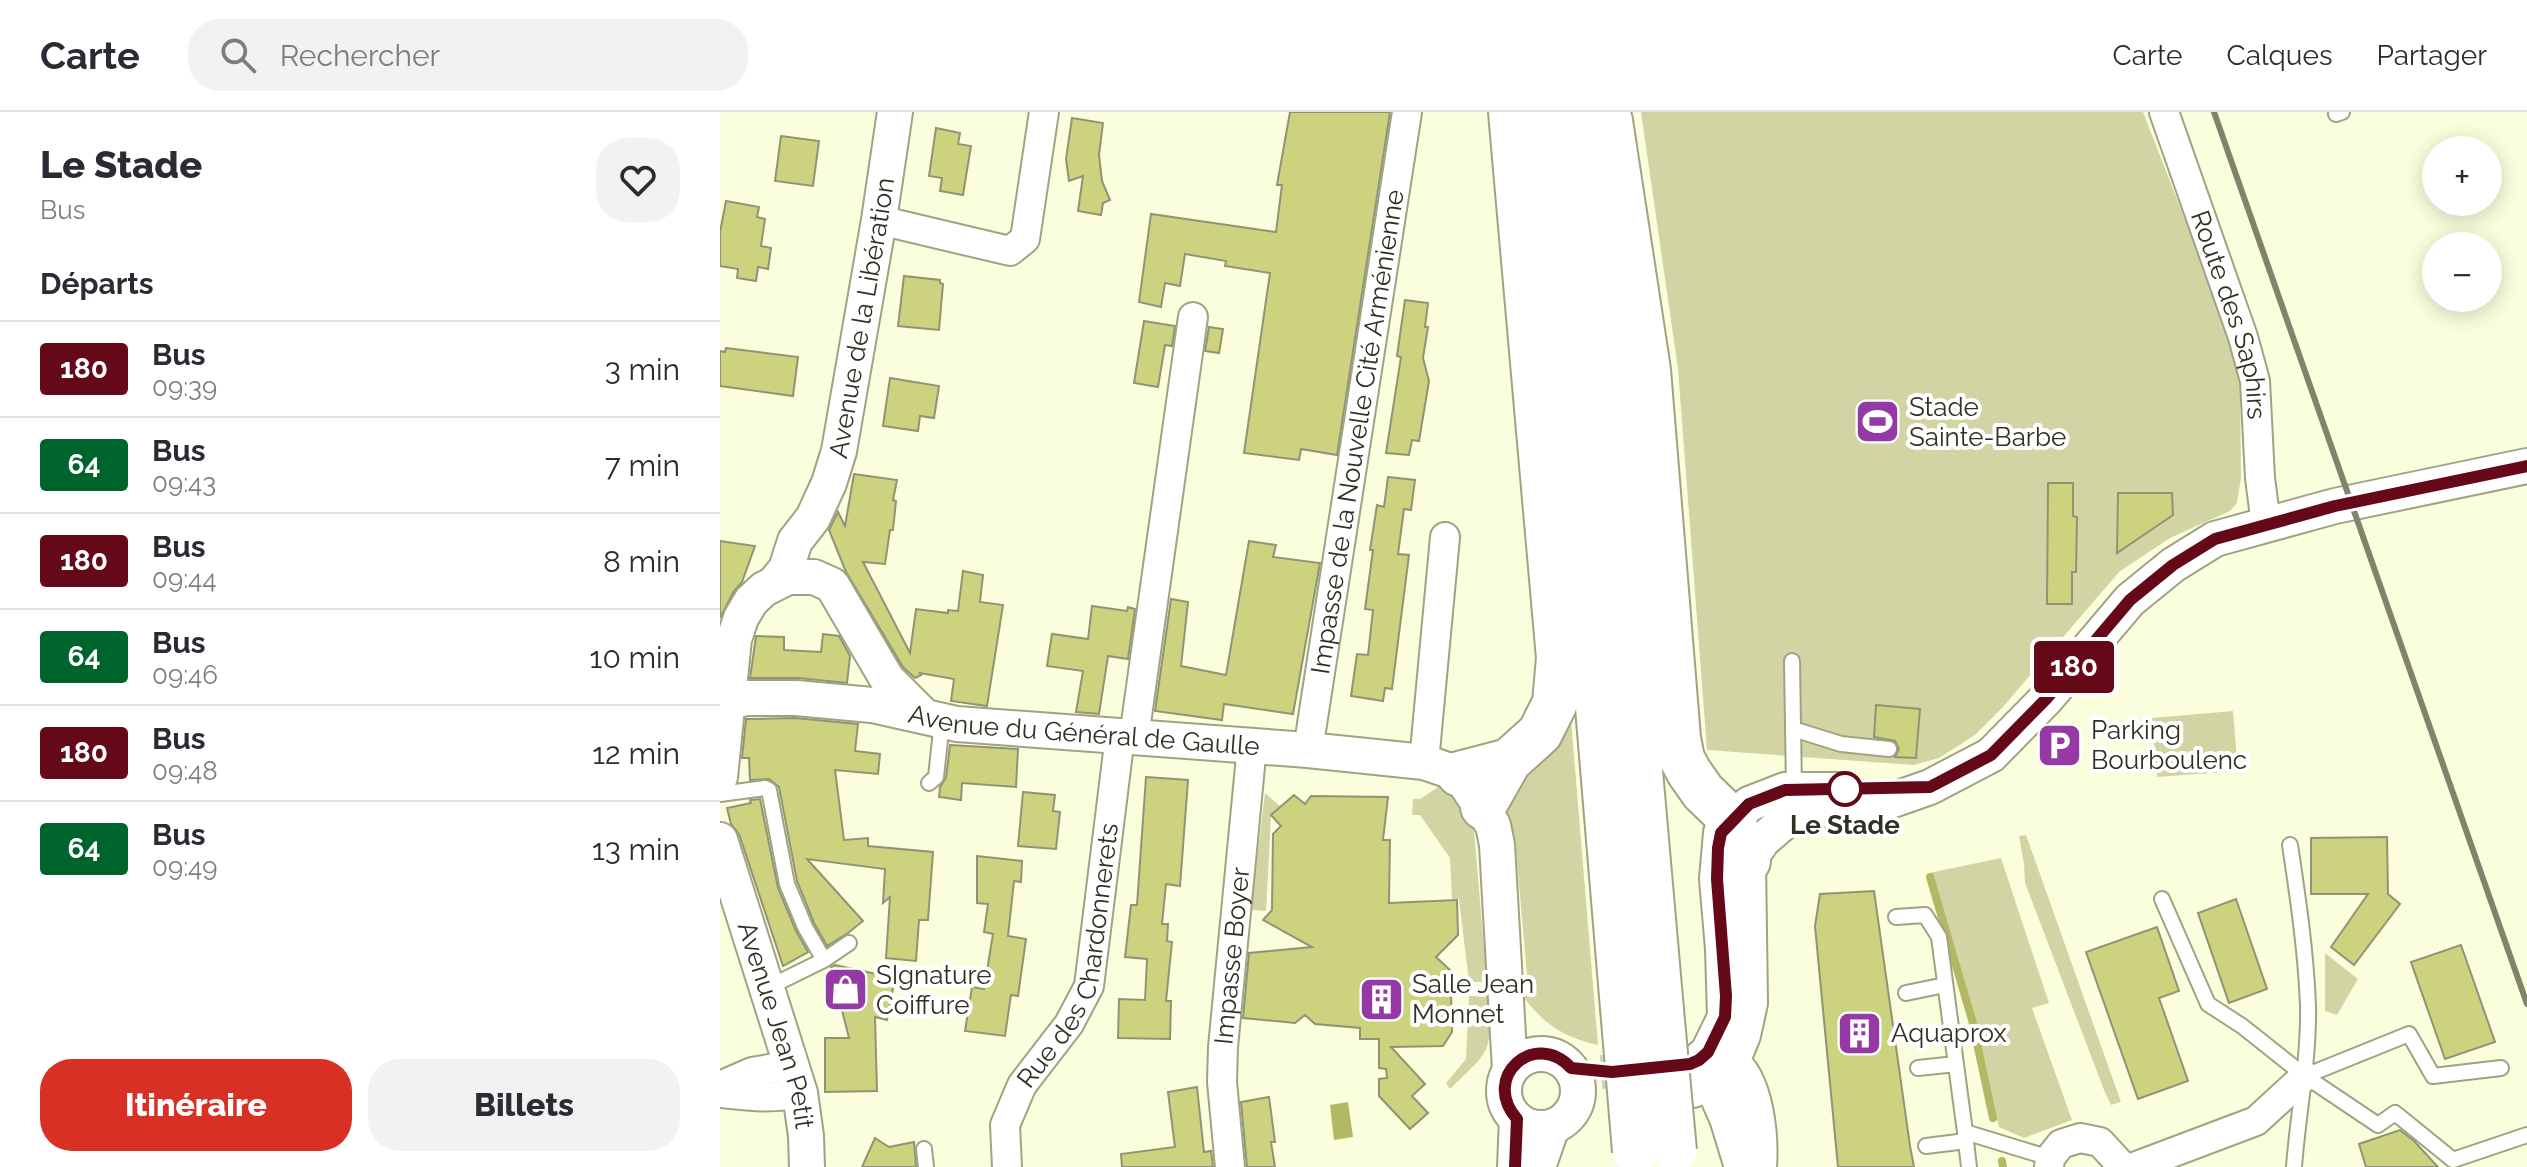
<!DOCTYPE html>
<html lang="fr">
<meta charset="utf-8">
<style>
body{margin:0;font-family:Raleway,sans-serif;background:#f2f2f3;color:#2b2b33;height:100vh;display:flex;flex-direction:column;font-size:30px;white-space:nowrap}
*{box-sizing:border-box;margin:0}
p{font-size:26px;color:#7c7c81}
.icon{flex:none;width:44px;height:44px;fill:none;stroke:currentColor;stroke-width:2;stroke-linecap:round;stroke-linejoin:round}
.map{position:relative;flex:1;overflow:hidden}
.side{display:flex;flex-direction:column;background:#fff;width:720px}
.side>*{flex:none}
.badge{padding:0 16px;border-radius:6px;font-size:28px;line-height:52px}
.buttons{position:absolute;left:1702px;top:24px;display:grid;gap:16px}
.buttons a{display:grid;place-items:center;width:80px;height:80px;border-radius:50%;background:#fff;box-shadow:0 4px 20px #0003;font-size:40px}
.map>.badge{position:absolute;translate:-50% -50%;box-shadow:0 0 0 4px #fff}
h2{padding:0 40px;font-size:30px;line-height:72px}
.round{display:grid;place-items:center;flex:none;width:84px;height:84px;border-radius:32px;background:#f2f2f3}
.head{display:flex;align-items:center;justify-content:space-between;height:136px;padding:0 40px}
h1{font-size:38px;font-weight:800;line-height:60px}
.button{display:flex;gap:16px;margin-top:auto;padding:16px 40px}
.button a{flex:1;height:92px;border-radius:32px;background:#d93025;color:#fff;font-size:32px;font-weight:800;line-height:92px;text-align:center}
.button a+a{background:#f2f2f3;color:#2b2b33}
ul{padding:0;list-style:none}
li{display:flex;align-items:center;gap:24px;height:96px;padding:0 40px;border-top:2px solid #e1e1e2}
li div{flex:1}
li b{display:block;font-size:30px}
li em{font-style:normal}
li .badge{min-width:88px;font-weight:700;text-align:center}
header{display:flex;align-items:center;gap:48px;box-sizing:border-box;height:112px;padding:0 40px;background:#fff;border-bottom:2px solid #e1e1e2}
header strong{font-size:38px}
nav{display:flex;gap:44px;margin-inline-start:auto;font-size:28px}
.search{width:560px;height:72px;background:#f2f2f3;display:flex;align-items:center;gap:20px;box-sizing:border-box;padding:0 28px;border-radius:32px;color:#7c7c81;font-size:30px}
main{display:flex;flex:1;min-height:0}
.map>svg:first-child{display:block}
</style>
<header>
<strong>Carte</strong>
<div class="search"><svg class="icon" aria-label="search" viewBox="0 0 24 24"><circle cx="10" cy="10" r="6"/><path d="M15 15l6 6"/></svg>Rechercher</div>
<nav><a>Carte</a><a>Calques</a><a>Partager</a></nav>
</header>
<main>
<section class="side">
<div class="head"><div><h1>Le Stade</h1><p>Bus</p></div><a class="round"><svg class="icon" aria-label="heart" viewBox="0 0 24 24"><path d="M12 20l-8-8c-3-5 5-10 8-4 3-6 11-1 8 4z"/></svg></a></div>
<h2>Départs</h2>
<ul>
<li><span class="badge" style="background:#650918;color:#fff">180</span><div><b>Bus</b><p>09:39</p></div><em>3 min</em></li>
<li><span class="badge" style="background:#00652d;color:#fff">64</span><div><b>Bus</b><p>09:43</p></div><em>7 min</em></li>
<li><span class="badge" style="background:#650918;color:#fff">180</span><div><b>Bus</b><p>09:44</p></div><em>8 min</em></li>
<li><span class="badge" style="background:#00652d;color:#fff">64</span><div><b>Bus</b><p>09:46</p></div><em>10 min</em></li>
<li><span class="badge" style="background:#650918;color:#fff">180</span><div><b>Bus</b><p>09:48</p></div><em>12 min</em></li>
<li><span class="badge" style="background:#00652d;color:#fff">64</span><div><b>Bus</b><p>09:49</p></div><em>13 min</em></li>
</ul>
<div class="button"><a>Itinéraire</a><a>Billets</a></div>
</section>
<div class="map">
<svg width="1807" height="1055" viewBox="0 0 1807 1055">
<rect width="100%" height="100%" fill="#fbfedc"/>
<path fill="#d2d5a3" d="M921 0H1423L1512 228 1520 264 1521 366 1517 391 1510 399 1450 426 1399 460 1282 596 1255 623 1219 646 1194 653 987 638 958 257Z
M850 596 878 933C838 924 821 909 797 877L808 874 795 728H784L781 685Z
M1513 599 1518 659 1437 665 1432 606Z
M718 675C736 684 746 701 754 719L767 870H749L739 787H732L730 746 700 703H692L693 687H700Z
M545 681 560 694 551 704 546 799 531 798Z
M1306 723 1401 990 1391 993 1384 978 1305 771 1304 752 1299 724Z
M1281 746 1329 891 1312 896 1352 1008 1304 1026 1279 1015 1252 908 1209 761Z
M1605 841 1638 867 1617 903 1605 899Z
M749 884H768C772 942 771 937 730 977L726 971 746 947Z"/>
<path fill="#b3b865" d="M628 990 633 1025 614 1028 610 993Z"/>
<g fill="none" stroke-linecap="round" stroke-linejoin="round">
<path stroke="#b3b865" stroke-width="8" d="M1210 765 1252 908 1273 1006
M1282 1049 1283 1055"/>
</g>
<path fill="#cdd27f" stroke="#919474" stroke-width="2" d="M570 0H670L617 343 581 337 579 348 524 341 550 161 505 154 506 149 465 142 460 174 445 171 441 195 419 190 431 102 556 120 562 73H557Z
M352 6 383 11 379 43 382 69 390 88 383 91 381 103 358 99 363 64 349 69 346 47Z
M216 16 240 21 238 32 251 34 243 83 220 79 222 66 209 64Z
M61 24 99 29 93 74 55 69Z
M6 89 39 95 37 105 45 107 41 134 51 136 48 157 38 155 36 169 17 166 18 157 0 154V120Z
M184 164 220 168V171L223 172 219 218 178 214Z
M685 188 708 191 705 215H708L703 246 709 269 699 329 692 328 689 343 666 341 681 245 677 244Z
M424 209 455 214 452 234 445 233 438 275 414 271Z
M489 215 503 217 499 241 485 239Z
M6 236 78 245 73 284 0 274V239L5 240Z
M170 266 219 274 214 306 200 304 198 319 163 314Z
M134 362 177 368 173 388 176 389 173 418H170L165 452 143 450 190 541 196 497 228 501V498L238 499 243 459 263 463 260 490 283 493 267 594 231 589 234 567 200 561 201 563 195 566 183 555 126 460 109 418 118 400 125 414Z
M668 365 695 368 691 398 684 397 678 442 689 443 672 577 665 576 663 589 631 584 637 542 648 543 653 498 645 497 653 438H650L657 393 664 395Z
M1328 371H1353V404L1357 405 1356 460H1352V492H1327Z
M1398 381H1452L1453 403 1397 441Z
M0 429 35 434 22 470 14 479 0 506Z
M529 429 556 433 553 445 600 451 573 602 504 592 502 608 435 599 451 487 468 490 461 554 506 563Z
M372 494 407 499 408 495 415 497 408 547 388 544 379 602 356 600 363 559 327 554 332 522 368 527Z
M103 522 119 524 130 544 127 571 78 566H30L36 524 64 525V538L101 540Z
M1156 593 1200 597 1196 646 1175 645 1179 637 1175 629 1154 625Z
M75 606 138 612 135 639 160 642 158 662 115 658 124 728 148 726V734L213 740 208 808H199L196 849 166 846 170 785 163 791 165 757 87 747 143 809 128 821 107 834 94 811 77 769 59 675 49 667 30 668 29 646H22L26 607Z
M230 633 298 637 296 675 242 671 241 688 219 685 220 675 226 666Z
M426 665 468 668 460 774 446 772 442 812H448L447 829 452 830 446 889H451L450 927 398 926 399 887 425 888 427 847 405 845 411 793H417Z
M303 680 335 683 333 699 340 700 336 737 298 734Z
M574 683 585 692 591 684 668 685 663 728H670L669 791 737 788 738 823 716 845 732 860 731 870 737 877 731 883 732 920 723 934 671 935 705 972 692 984 708 1001 690 1017 659 984V967L667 966 666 957 659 956V927H640V916L595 912 585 903 575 911 523 906 529 841 592 835 543 808 552 798 553 722 561 714 551 703Z
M40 687 58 776 76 819 88 840 63 854 19 722 11 712 7 696 31 691 30 688Z
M1667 725 1668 782 1680 792 1634 853 1611 835 1648 782H1591V726Z
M257 744 302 749 301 770 294 769 288 824 306 827 298 884 291 883 285 924 245 919 252 875 264 877 273 822 264 820 268 792 257 791Z
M1154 779 1190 1034 1194 1055H1118L1095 814 1100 782Z
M1516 787 1547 877 1509 891 1478 801Z
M1437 815 1459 879 1439 886 1468 969 1418 987 1366 840Z
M1741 833 1775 930 1725 947 1691 850Z
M115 853 175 866 167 908 155 905 157 979 105 980V926H129L111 855Z
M477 975 484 1040 491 1039 493 1055H402L401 1042 455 1035 448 980Z
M549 985 555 1030H551L555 1055H527L521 990Z
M1680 1018 1694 1029 1718 1055H1646L1639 1032Z
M155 1026 169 1035 194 1030 196 1055H142Z"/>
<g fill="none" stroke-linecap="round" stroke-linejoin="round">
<path stroke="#d2d5b7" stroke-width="34" stroke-dasharray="34 17" stroke-linecap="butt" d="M881 960 934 956"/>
<defs>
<path id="service" d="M1616 2 1622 0
M1072 549 1074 678
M1073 617 1121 632 1169 637
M209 671 216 665 222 609
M0 682 45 676 49 678 67 772 85 815 104 848
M1570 733C1578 786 1586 840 1588 894 1589 948 1578 1001 1574 1055
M1442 787 1488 892 1522 914 1585 964 1658 1013 1675 1001 1733 1048 1807 1023
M1176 805 1205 803 1219 825 1245 1020 1330 1046
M47 876 104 848 129 831
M1186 881 1225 873
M1198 956 1236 952
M1585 964 1689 922 1713 964 1781 956
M1245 1021 1249 1055
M1206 1034 1246 1029
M204 1037 206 1055"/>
<g id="minor">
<path id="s1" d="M1444 0 1523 225 1535 269 1540 366 1546 412"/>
<path d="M159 108 290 139 305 127 324 0"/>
<path d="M414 625 473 205"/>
<path id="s2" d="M588 638 687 0"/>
<path d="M704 650 725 425"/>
<path d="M0 974 32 960 72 953"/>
<path d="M0 981C27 984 53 987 80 981"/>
<path id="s3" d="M287 1055 285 1013 302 973 349 912 369 874 400 624"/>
<path id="s4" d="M510 1055 502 970 503 935 532 634"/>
<path d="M1329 1055 1330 1046 1341 1032 1360 1026 1380 1030 1403 1055"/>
<path d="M1414 1055 1536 1009 1585 964"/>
</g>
<g id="tertiary">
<path id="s5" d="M57 468 66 457 75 429 93 406 109 371 119 339 159 108 175 0"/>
<path id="s6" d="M9 590 27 586H76L152 593 237 612 588 638 704 650 739 662 773 713 777 733 790 958"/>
<path d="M0 665 14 527 21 506 31 489 44 477 68 465H94L112 473 167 567 203 603"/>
<path id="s7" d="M0 728 80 981 86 1024 87 1055"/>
<circle cx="821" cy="979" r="37"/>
<path d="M993 942C998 944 1006 946 1011 950 1037 969 1041 1026 1039 1055"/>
<path d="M988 948 991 970 1007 1006 1022 1055"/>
<path d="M970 952 979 948 988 940 1005 905 1003 837 997 767 1001 721 1029 692 1065 678H1118"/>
<path d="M973 978 991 970 1004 962 1012 950 1023 923 1030 891 1028 749 1043 728 1072 703 1088 698 1147 697 1210 675 1271 643 1326 587 1410 488 1453 453 1495 427 1615 394 1807 354"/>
<path d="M795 1055 797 1007"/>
<path d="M818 1055 832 1015"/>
</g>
<path id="trunk" d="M825 0 866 451 903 896
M862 0 941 898
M890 9 928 258 958 626 962 647 969 660 983 680 1012 708 1028 749
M739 662 789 649
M763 695 789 649 820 621 835 591 839 546 791 0"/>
</defs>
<use href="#service" stroke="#a0a383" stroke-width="18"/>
<use href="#minor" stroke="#a0a383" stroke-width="32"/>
<use href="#tertiary" stroke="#a0a383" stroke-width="38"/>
<use href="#trunk" stroke="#a0a383" stroke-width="48"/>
<use href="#service" stroke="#fff" stroke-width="14"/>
<use href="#minor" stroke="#fff" stroke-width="28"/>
<use href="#tertiary" stroke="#fff" stroke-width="34"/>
<use href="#trunk" stroke="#fff" stroke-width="44"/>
<path stroke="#81836d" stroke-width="6" d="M1494 0 1807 892"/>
<defs>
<path id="trunk-bridge" d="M903 896 915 1039
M941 898 954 1039"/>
</defs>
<use href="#trunk-bridge" stroke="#a0a383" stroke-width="48" stroke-linecap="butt"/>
<use href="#trunk-bridge" stroke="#fff" stroke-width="44"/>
</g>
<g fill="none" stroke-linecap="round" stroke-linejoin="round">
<defs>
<path id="line" d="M795 1055 797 1007C760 965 815 917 851 956L892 960 970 952 979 948 988 940 1005 905 1006 884 997 767 998 736 1001 721 1029 692 1065 678 1210 675 1271 643 1326 587 1410 488 1453 453 1495 427 1615 394 1807 354"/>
</defs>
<use href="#line" stroke="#fff" stroke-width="18"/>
<use href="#line" stroke="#650918" stroke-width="12"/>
</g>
<defs>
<symbol id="stadium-square" viewBox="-11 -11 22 22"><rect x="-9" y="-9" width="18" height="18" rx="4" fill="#953aa5" stroke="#fff"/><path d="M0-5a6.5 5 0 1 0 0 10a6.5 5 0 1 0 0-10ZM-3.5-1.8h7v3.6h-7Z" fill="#fff"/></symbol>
<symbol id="parking-square" viewBox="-11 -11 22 22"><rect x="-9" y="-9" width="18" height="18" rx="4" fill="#953aa5" stroke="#fff"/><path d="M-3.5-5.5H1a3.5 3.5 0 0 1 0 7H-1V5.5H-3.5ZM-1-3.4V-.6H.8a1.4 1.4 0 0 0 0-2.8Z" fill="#fff"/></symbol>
<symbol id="shop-square" viewBox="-11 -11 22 22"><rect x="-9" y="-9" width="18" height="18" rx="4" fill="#953aa5" stroke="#fff"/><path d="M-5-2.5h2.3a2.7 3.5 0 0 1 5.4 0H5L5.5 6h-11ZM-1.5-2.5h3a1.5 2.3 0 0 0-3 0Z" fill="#fff"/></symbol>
<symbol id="building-square" viewBox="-11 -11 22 22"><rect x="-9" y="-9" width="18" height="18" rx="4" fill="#953aa5" stroke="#fff"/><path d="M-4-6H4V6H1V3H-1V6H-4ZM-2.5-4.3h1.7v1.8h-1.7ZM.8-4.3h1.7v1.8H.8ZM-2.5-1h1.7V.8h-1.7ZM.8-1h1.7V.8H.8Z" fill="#fff"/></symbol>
</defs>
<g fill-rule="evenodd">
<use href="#stadium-square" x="1132" y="284" width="51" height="51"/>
<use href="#parking-square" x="1314" y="608" width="51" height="51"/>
<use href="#shop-square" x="100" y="852" width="51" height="51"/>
<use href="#building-square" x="636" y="862" width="51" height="51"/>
<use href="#building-square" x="1114" y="896" width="51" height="51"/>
</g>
<circle fill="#fff" stroke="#650918" stroke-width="4" cx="1125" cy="677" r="16"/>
<g text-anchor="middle" stroke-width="8" stroke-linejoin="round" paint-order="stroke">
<g font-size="26" fill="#303124" stroke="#fff">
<text dy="9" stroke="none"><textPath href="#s1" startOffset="214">Route des Saphirs</textPath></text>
<text dy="9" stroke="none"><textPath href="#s5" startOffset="280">Avenue de la Libération</textPath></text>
<text dy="9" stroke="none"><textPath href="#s2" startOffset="322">Impasse de la Nouvelle Cité Arménienne</textPath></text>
<text dy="9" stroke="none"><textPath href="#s6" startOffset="358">Avenue du Général de Gaulle</textPath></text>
<text dy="9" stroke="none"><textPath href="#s3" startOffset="228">Rue des Chardonnerets</textPath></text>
<text dy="9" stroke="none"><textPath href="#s4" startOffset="212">Impasse Boyer</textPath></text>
<text dy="9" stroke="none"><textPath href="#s7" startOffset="194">Avenue Jean Petit</textPath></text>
</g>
<g font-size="26" fill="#303124" stroke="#fff" text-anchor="start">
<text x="1189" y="304">Stade<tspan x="1189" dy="30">Sainte-Barbe</tspan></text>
<text x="1371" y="627">Parking<tspan x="1371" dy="30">Bourboulenc</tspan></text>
<text x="156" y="872">SIgnature<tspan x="156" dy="30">Coiffure</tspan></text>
<text x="692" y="881">Salle Jean<tspan x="692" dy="30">Monnet</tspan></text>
<text x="1171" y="930">Aquaprox</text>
</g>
<g font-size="26" font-weight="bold" fill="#303124" stroke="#fff">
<text x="1125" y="722">Le Stade</text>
</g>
</g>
</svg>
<div class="buttons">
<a>+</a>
<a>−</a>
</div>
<b class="badge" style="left:1354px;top:555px;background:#650918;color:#fff">180</b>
</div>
</main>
